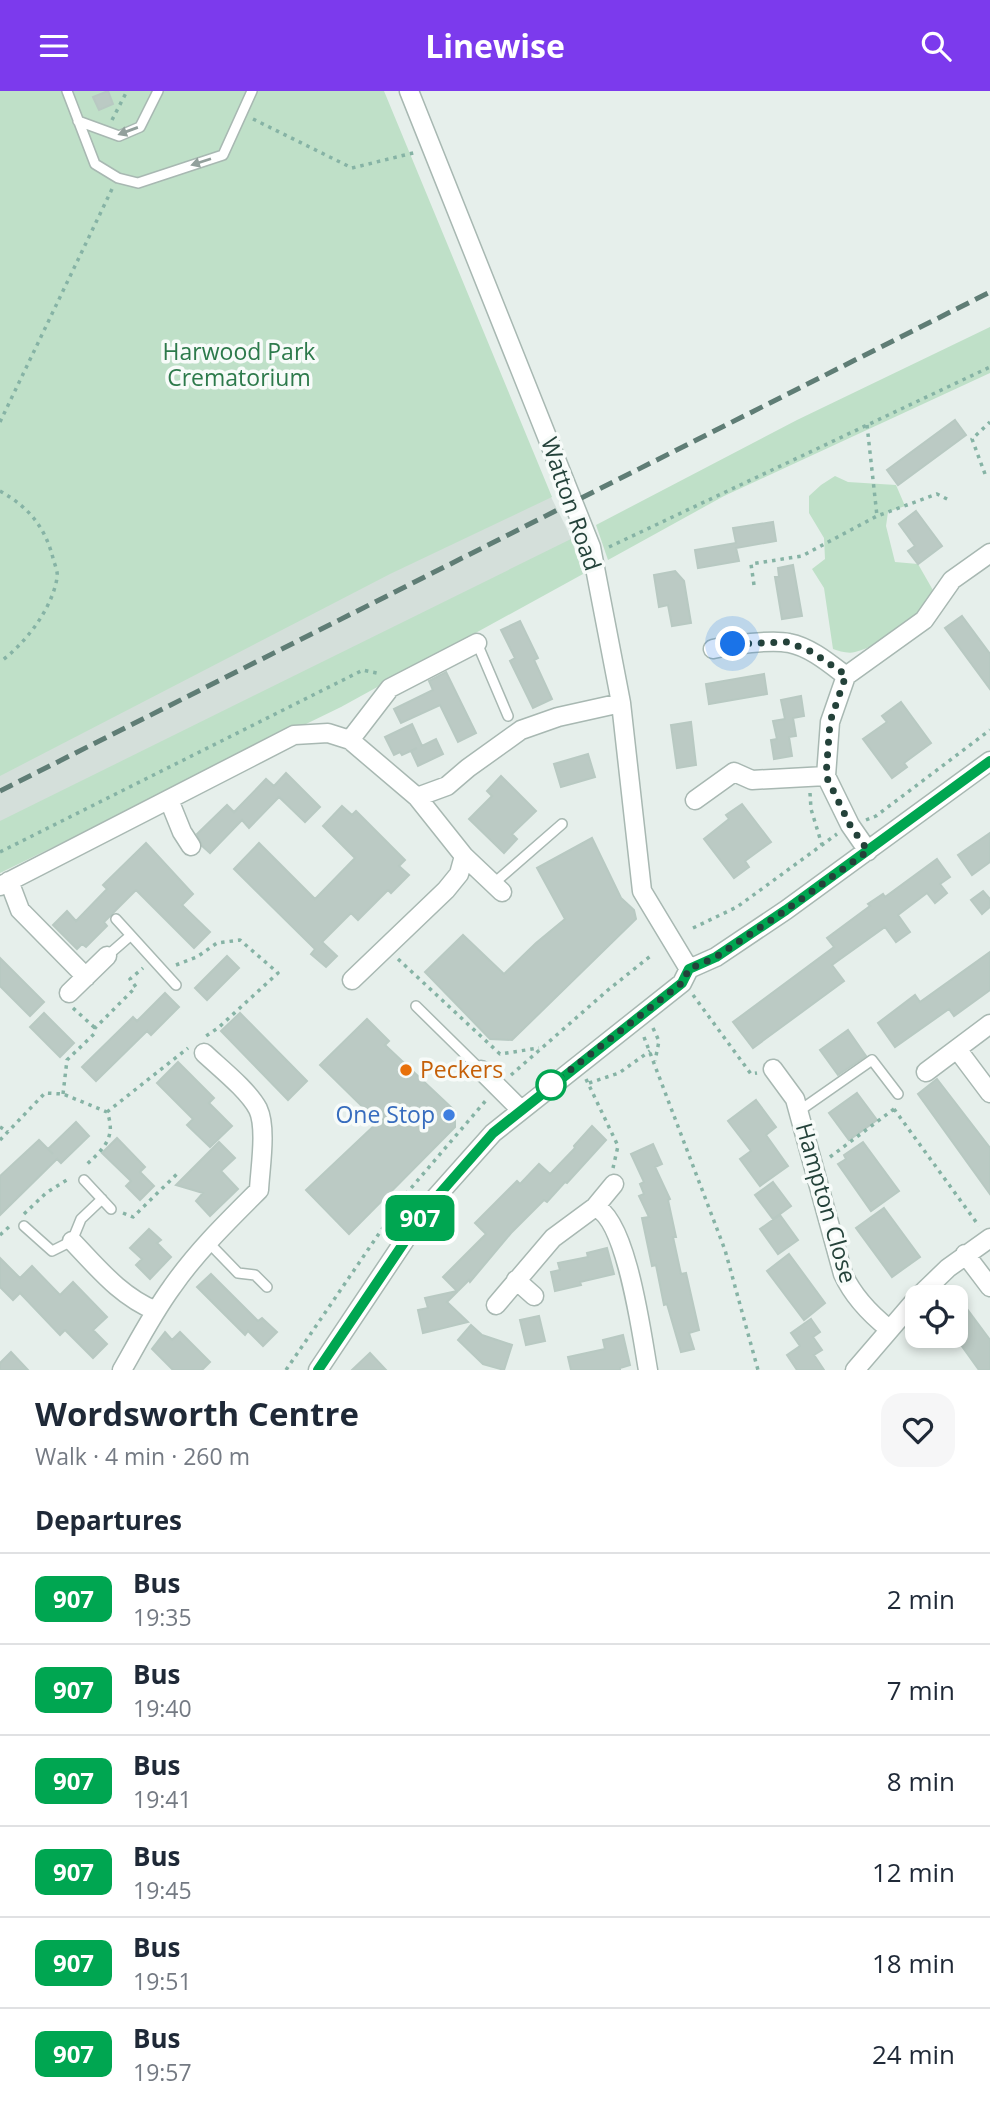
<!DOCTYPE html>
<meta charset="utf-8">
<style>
body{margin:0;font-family:"Open Sans",sans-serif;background:#f6f6f7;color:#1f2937;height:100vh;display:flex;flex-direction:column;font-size:26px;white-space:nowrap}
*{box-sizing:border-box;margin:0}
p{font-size:23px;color:#747a83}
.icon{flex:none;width:38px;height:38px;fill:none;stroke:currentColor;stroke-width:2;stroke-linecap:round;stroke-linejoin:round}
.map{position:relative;height:1279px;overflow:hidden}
.side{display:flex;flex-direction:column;background:#fff;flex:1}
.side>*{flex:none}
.badge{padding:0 14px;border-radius:10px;font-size:24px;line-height:46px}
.fabs{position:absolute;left:905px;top:1194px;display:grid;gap:14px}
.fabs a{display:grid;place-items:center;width:63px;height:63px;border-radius:14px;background:#fff;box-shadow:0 4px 10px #0003;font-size:35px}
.you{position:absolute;width:35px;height:35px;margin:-18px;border:5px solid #fff;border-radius:50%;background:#1a73e8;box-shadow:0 0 0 10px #1a73e833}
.map>.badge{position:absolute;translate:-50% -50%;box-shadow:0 0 0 4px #fff}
h2{padding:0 35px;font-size:26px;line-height:63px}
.round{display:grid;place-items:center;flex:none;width:74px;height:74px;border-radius:21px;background:#f6f6f7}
.summary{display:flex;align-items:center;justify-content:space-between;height:119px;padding:0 35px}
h1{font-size:33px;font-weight:700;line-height:52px}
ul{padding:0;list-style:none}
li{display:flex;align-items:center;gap:21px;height:91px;padding:0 35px;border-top:2px solid #e0e1e3}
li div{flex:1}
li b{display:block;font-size:26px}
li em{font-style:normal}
li .badge{min-width:77px;font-weight:700;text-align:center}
header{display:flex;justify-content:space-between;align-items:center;height:91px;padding:0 35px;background:#7c3aed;color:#fff;font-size:32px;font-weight:700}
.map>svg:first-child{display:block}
</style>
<header><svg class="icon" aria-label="menu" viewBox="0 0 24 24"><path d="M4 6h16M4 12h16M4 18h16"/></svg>Linewise<svg class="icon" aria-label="search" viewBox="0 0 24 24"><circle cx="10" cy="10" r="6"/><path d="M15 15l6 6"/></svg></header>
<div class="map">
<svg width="990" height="1279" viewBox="0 0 990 1279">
<rect width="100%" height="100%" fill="#e6efeb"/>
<path fill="#d4dfda" d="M546 396 569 442 576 462 0 746V667Z"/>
<path fill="#bfe0c8" d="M0 0H384L552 406 390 483 0 685Z
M990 236V282L724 405 608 469 596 434 797 329Z
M835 385 848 391 896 394 905 415 888 421 886 435 895 471 918 473 934 501C919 525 883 554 855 561 848 563 839 560 833 558L824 497 812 478 825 468 824 447 809 422V405L821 394Z
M571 448 583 483 341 616 0 782V730Z"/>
<path fill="#bbcac4" stroke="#b8c9c2" stroke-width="2" d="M108 0 113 13 99 19 93 6Z
M955 329 966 344 898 394 887 379Z
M916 420 942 455 918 473 908 460 915 455 899 433Z
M773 431 776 450 736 457 739 470 698 477 695 459 736 452 733 437Z
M793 474 802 525 782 528 775 486H779L778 477Z
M675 480 684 490 691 532 672 535 668 514 659 516 654 484Z
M962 525 990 563V598L945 537Z
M520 530 538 567 534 569 552 608 533 617 510 570 515 567 501 539Z
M446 581 476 642 458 651 440 614 401 632 394 618 433 599 429 590Z
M764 583 767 603 709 613 706 593Z
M801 605 804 625 793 627 796 645 789 646 792 665 774 668 771 649 777 648 773 630 785 628 781 609Z
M901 611 931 652 904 672 907 676 892 687 863 648 887 631 882 625Z
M691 631 696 674 677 677 671 634Z
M412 633 422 655 436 648 443 663 418 675 411 660 417 657 402 664 400 661 394 664 385 646Z
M588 663 595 686 561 696 554 673Z
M286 682 320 716 305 731 279 706 249 737 242 729 210 762 202 755 197 743 227 714 234 721 266 688 274 695Z
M501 685 536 720 512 743 517 748 504 762 469 728 492 705 487 700Z
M742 713 771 751 745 770 749 776 734 787 704 748 729 728 726 724Z
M342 715 352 724 356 720 405 769 399 775 409 784 391 802 388 799 358 829 351 822 322 851 337 865 326 876 311 863 315 858 234 778 259 752 315 808 355 767 323 735Z
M990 742V771L972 784 958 764Z
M592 747 621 807 634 819 636 828 512 949 490 948 425 881 463 844 504 883 536 852 565 828 537 777Z
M146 752 193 803 182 814 210 841 194 857 136 799 104 831 107 835 86 856 82 853 77 858 53 834 67 820 76 830 107 798 103 794Z
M937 768 950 786 940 793 947 802 935 812 927 802 898 824 910 841 896 851 885 836 832 874 844 890 753 957 733 931 834 856 827 847 870 815 868 813 883 803 885 806Z
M983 800 990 808V816L982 823 971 809Z
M990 861V899L954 925 949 918 895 956 878 932 915 904 920 911Z
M227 865 239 877 207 909 195 897Z
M0 867 44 911 30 925 0 895Z
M165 902 179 916 151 944 147 940 96 990 82 976 133 926 137 930Z
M44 922 74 952 60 966 30 936Z
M240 922 307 990 288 1009 221 940Z
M367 928 389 950 385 954 455 1020V1036L349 1143 306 1099 378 1031 320 974Z
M848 939 866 965 838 984 820 959Z
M178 971 214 1007 209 1012 232 1035 210 1056 187 1034 193 1028 157 992Z
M937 988 990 1057V1103L918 1003Z
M857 1002 877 1029 849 1049 829 1022Z
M756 1009 776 1036 766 1044 788 1075 760 1095 740 1068 751 1060 728 1030Z
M76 1031 89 1045 61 1072 57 1068 0 1124V1085L39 1049 53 1063 48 1058Z
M592 1035 606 1049 567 1092 565 1091 547 1111 544 1109 511 1142 470 1191 469 1189 447 1211 468 1231 423 1242 418 1219 428 1217 425 1207 457 1200 443 1186 486 1143 475 1132 517 1090 520 1093 539 1073 550 1083 575 1057 574 1055Z
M117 1047 145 1076 140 1081 154 1095 140 1109 126 1095 131 1090 102 1062Z
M219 1051 235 1067 221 1080 238 1098 210 1125 196 1110 203 1102 176 1094Z
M863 1051 899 1100 871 1120 838 1073 846 1068 844 1064Z
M653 1053 662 1073 655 1076 670 1108 668 1109 676 1146H673L681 1183 686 1182 699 1239 689 1242 694 1258 681 1261 667 1213 664 1214 656 1174 652 1175 642 1127 649 1126 639 1105 644 1103 640 1093 644 1091 631 1063Z
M773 1091 791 1115 773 1128 755 1104Z
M884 1117 920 1166 892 1186 856 1137Z
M780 1124 798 1149 778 1163 760 1138Z
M149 1138 161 1149 157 1152 171 1166 150 1188 136 1174 142 1168 130 1157Z
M607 1157 614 1183 580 1191 581 1194 555 1200 551 1181 560 1179 558 1172 588 1166 587 1162Z
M789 1163 825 1212 804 1229 767 1180Z
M0 1167 20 1187 32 1175 60 1204 73 1191 107 1226 93 1239 107 1253 93 1267 65 1239 60 1244 20 1202 13 1209 0 1196Z
M211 1183 258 1230 262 1227 277 1241 263 1255 248 1240 245 1244 197 1196Z
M956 1203 990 1249V1279H979L956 1247Z
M539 1225 545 1250 526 1254 520 1229Z
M811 1228 820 1241 813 1246 822 1259 814 1264 824 1279H797L787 1264 800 1255 791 1242Z
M471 1234 482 1244 512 1254 504 1279 483 1273 458 1249Z
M165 1241 172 1249 180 1241 210 1271 202 1279H173L152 1258Z
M623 1244 630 1274 620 1277V1279H571L568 1266 605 1258 603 1249Z
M11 1261 28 1279H0V1272Z
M370 1262 386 1279H352Z"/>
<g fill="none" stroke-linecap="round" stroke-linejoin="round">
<defs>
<path id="lane" d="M67 0 95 73 118 87 138 92 223 64 252 0
M78 30 119 45 140 36 158 0
M477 552 508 625
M493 793 562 733
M116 828 176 894
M107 865 130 845
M416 915 481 979
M799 1020 872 969 898 1003
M84 1089 111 1118
M24 1135 52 1160 72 1150 81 1128 102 1108
M208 1151 238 1182 255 1184 267 1196"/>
<path id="street" d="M409 0 591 456 621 612 642 800 689 878
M713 558C731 554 771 548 789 552 810 556 829 572 846 585
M350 649 390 597 477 552
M417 706 464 765 502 801
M169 709 182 741 191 755
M695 709 734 681 752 689 826 685
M868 760 850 734 826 685 830 631 846 585 924 529 952 489 990 462
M9 790 20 819 86 886
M0 795 294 644 328 642 350 649 417 706 447 695 468 677 521 639 558 626 621 612
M352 889 446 799 459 783 464 765
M69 902 107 865
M957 958 990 1002
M773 978 795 1008 843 1183C853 1205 869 1222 889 1238
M481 979 520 1018
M926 981 990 933
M595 1116 614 1093
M72 1150C98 1177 120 1205 156 1220
M965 1163 990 1196
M516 1189 534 1205
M918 1206 948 1177 990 1147
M496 1214 553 1147 595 1116C627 1128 642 1246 648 1279
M122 1279C138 1251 153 1222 172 1196 197 1160 228 1130 259 1099 260 1078 267 1037 258 1018 248 999 220 977 204 962
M318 1279 427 1116 493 1042 682 892 689 878 716 866 786 819 990 670
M855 1279 917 1207"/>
</defs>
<use href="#lane" stroke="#a8b8b2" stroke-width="12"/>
<use href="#street" stroke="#a8b8b2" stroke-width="21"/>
<path stroke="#86b3a5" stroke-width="3.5" stroke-dasharray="3.5 5" stroke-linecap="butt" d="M253 28 352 77 417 61
M112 29 127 0
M0 331 112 98
M867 334 877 425
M985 383 972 348 990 331
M0 400C30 417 46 437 54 471 56 476 58 482 57 487 52 518 25 553 0 571
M609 456 990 276
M754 494 751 473 802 465 877 425 937 403 949 409
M810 702 811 718 822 754
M866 729 876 725 990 639
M0 761 363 579 381 583
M693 837 737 816 837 743
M398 868 500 963 539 957
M176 874 197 866 217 852 240 849 278 882 218 937 206 945
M693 904 751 983 757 982
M73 917 95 937
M653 937 659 950 655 970
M644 946 725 1159 758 1279
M511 984 608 899 653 863
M586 988 618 1055 613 1077
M589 992 619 982 650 960
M63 1003 67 969 94 943 95 937 136 896 130 888 143 877
M894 1018 979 1135
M107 1021 188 957
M0 1036 8 1041
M0 1049 45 1002 63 1003 107 1021C117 1047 103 1058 84 1076
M830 1066 894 1018
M123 1122 133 1126 179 1081
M24 1123 46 1102 70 1087
M0 1144 10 1135
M286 1279 406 1103 488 1007"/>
<use href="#lane" stroke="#fff" stroke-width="9"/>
<use href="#street" stroke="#fff" stroke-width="18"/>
<path stroke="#5f7d75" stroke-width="5" stroke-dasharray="14 7" stroke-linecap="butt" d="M0 700 990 201"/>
</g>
<defs><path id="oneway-solid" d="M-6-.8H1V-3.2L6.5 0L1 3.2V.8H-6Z" transform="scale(1.75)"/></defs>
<g fill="#92a09c">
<use href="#oneway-solid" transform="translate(128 40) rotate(160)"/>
<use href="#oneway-solid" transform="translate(201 71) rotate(162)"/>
</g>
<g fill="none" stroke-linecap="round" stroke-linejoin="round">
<defs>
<path id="line" d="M318 1279 428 1116 493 1042 682 892 689 878 716 866 786 819 990 670"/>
</defs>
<use href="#line" stroke="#fff" stroke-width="16"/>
<use href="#line" stroke="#00a651" stroke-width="10"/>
<path stroke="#24423a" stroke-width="7" stroke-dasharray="0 12.6" d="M551 994 682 892 689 878 716 866 786 819 868 760 850 734 826 685 830 631 846 584 812 561 788 551 733 553"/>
</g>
<circle fill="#e8710a" stroke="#f7fbf9" stroke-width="2.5" cx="406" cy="979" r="7"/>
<circle fill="#fff" stroke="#00a651" stroke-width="3.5" cx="551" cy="994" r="14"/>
<circle fill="#3f7fe0" stroke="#f7fbf9" stroke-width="2.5" cx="449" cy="1024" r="7"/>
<g text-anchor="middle" stroke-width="7" stroke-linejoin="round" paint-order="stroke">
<g font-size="23" fill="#2d7a4b" stroke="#f7fbf9">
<text x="239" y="269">Harwood Park<tspan x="239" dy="26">Crematorium</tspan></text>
</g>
<g font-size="23" fill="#24423a" stroke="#f7fbf9">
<text transform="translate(571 413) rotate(71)" y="8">Watton Road</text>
<text transform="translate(826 1112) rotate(74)" y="8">Hampton Close</text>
</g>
<g font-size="23" fill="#c56008" stroke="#f7fbf9" text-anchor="start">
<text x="420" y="987">Peckers</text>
</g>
<g font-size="23" fill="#366cbe" stroke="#f7fbf9" text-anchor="end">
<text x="435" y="1032">One Stop</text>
</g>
</g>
</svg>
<div class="fabs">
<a><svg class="icon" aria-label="locate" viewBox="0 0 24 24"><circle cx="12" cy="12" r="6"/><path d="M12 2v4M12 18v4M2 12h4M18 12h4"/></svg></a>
</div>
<div class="you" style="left:733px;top:553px"></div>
<b class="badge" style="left:420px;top:1127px;background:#00a651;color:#fff">907</b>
</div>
<section class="side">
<div class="summary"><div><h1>Wordsworth Centre</h1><p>Walk · 4 min · 260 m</p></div><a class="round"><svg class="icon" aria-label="heart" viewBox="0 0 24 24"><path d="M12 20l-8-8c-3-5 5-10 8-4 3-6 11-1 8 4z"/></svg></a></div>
<h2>Departures</h2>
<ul>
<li><span class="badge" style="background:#00a651;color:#fff">907</span><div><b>Bus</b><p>19:35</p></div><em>2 min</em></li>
<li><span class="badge" style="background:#00a651;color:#fff">907</span><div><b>Bus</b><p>19:40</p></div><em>7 min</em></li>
<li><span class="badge" style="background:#00a651;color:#fff">907</span><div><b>Bus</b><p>19:41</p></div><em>8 min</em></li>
<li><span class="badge" style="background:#00a651;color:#fff">907</span><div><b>Bus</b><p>19:45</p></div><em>12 min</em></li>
<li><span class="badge" style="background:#00a651;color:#fff">907</span><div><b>Bus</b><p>19:51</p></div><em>18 min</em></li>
<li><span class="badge" style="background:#00a651;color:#fff">907</span><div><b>Bus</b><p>19:57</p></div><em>24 min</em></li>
</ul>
</section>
